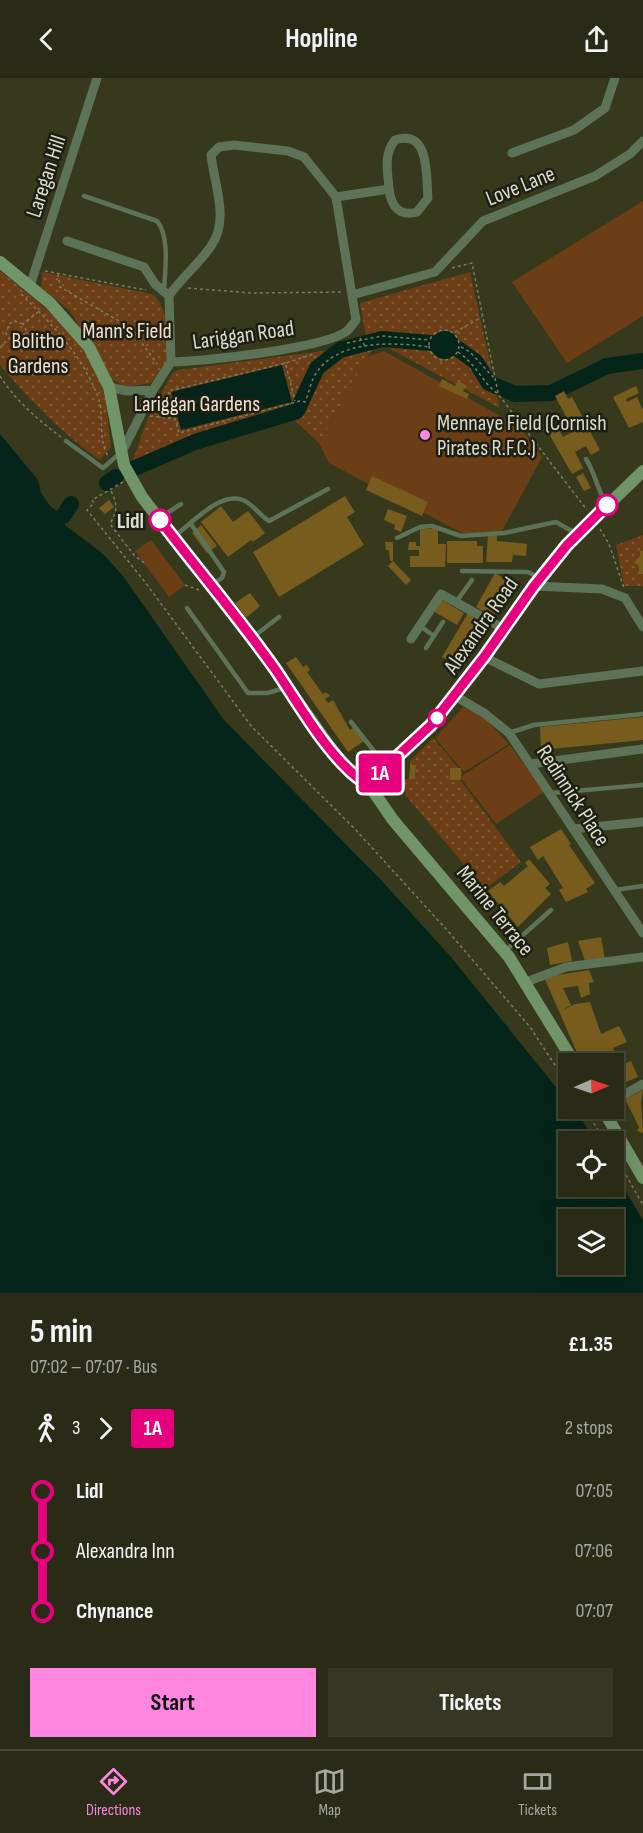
<!DOCTYPE html>
<meta charset="utf-8">
<style>
body{margin:0;font-family:"Sofia Sans Condensed",sans-serif;background:#353723;color:#f1f3f6;height:100vh;display:flex;flex-direction:column;font-size:22px;white-space:nowrap}
*{box-sizing:border-box;margin:0}
p{font-size:20px;color:#a5a7a1}
.icon{flex:none;width:33px;height:33px;fill:none;stroke:currentColor;stroke-width:2;stroke-linecap:round;stroke-linejoin:round}
.map{position:relative;height:1215px;overflow:hidden}
.side{display:flex;flex-direction:column;background:#292b16;flex:1}
.side>*{flex:none}
.badge{padding:0 12px;border-radius:4px;font-size:21px;line-height:39px}
.needle{width:39px;rotate:88deg}
.buttons{position:absolute;left:558px;top:975px;display:grid;gap:12px}
.buttons a{display:grid;place-items:center;width:66px;height:66px;border-radius:0px;background:#292b16;box-shadow:0 6px 24px #0002,0 0 0 2px #454735;font-size:30px}
.map>.badge{position:absolute;translate:-50% -50%;box-shadow:0 0 0 3px #fff}
.legs{display:flex;align-items:center;gap:9px;height:66px;padding:0 30px;font-size:20px}
.legs p{margin-inline-start:auto}
.overview{display:flex;align-items:center;justify-content:space-between;height:102px;padding:0 30px}
h1{font-size:33px;font-weight:700;line-height:45px}
.cta{display:flex;gap:12px;margin-top:auto;padding:12px 30px}
.cta a{flex:1;height:69px;border-radius:0px;background:#fe86e0;color:#111;font-size:24px;font-weight:700;line-height:69px;text-align:center}
.cta a+a{background:#353723;color:#f1f3f6}
ul{padding:0 30px;list-style:none}
li{display:flex;align-items:center;gap:21px;height:60px;font-size:22px}
li i{display:grid;place-items:center;width:9px;height:100%;margin:0 8px;background:currentColor}
li i::after{content:'';width:15px;height:15px;margin:-8px;border:4px solid;border-radius:50%;background:#292b16}
li p{margin-inline-start:auto}
li:first-child i{background:linear-gradient(#0000 50%,currentColor 0)}
li:last-child i{background:linear-gradient(currentColor 50%,#0000 0)}
header{display:flex;justify-content:space-between;align-items:center;height:78px;padding:0 30px;background:#292b16;font-size:27px;font-weight:700}
.tab-bar{display:flex;justify-content:space-around;align-items:center;height:84px;border-top:2px solid #454735;background:#292b16;font-size:16px;color:#a5a7a1}
.tab-bar a{display:grid;justify-items:center;gap:3px}
.tab-bar .active{color:#fe86e0}
.map>svg:first-child{display:block}
</style>
<header><svg class="icon" aria-label="back" viewBox="0 0 24 24"><path d="M15 5l-7 7 7 7"/></svg>Hopline<svg class="icon" aria-label="share" viewBox="0 0 24 24"><path d="M12 15V3M7 8l5-5 5 5M5 13v7h14v-7"/></svg></header>
<div class="map">
<svg width="643" height="1215" viewBox="0 0 643 1215">
<defs>
<pattern id="park-dots" width="8" height="8" patternUnits="userSpaceOnUse" patternTransform="scale(1.5)"><rect width="8" height="8" fill="#6b3e16"/><path d="M2 2h.1M6 6h.1" fill="none" stroke="#805937" stroke-width="1.8" stroke-linecap="round"/></pattern>
</defs>
<rect width="100%" height="100%" fill="#37391d"/>
<path fill="#6b3e16" d="M643 123V238L567 285 512 204Z
M384 273 520 349 542 379 501 455 466 457 329 385 319 365 367 279Z
M151 462 185 507 169 519 135 473Z
M463 629 483 638 509 666 464 694 435 660Z
M510 667 544 714 496 746 460 699Z"/>
<path fill="url(#park-dots)" d="M0 193C40 225 85 258 102 309 108 327 108 350 111 369L100 382C65 358 27 319 0 287Z
M42 194 152 216C171 230 166 264 167 285L151 305 126 309 111 301 70 233 41 209Z
M470 194 500 330 366 258 360 225Z
M377 266 367 279 319 365 287 335 195 362 149 380 133 382 147 342 172 296 178 292Z
M643 457V508H624L616 467Z
M433 660 463 695 459 700 521 784 485 811 406 718 402 701H415L416 688 410 687V683Z"/>
<path fill="#05251a" fill-rule="evenodd" d="M431 267a14 14 0 1 1 28 0a14 14 0 1 1-28 0Z
M282 287 292 324 181 352 171 314Z
M0 356 38 402 41 415 51 429 64 437 65 447 103 476 123 498 224 642 380 801 451 879 568 1024V1030L574 1031 577 1034 595 1063 568 1064V1108H614V1094L643 1142V1215H0ZM568 1142H614V1186H568Z"/>
<g fill="none" stroke-linecap="round" stroke-linejoin="round">
<path stroke="#05251a" stroke-width="16" d="M135 390 195 364 297 333 317 290 340 272 382 261 431 265 458 271 476 284 489 305 515 316 551 315 607 288 643 283
M107 405 116 399
M64 437 71 426"/>
</g>
<path fill="#775c1d" d="M442 301 455 308 458 303 466 307 463 313 469 316 467 321 439 308Z
M636 308 639 315 626 321 627 324 637 319 643 332V344L629 350 613 319Z
M564 313 568 321 572 319 600 372 591 377 586 368 575 374 583 390 572 396 545 349 554 344 563 359 574 353 555 318Z
M583 395 591 410 584 413 576 399Z
M372 398 428 424 422 438 366 412Z
M345 418 355 434 347 439 364 467 279 519 253 474Z
M109 422 114 429 105 436 99 430Z
M221 428 233 444 248 433 265 455 253 464 251 462 228 479 201 444Z
M388 431 407 438 401 454 394 451 395 447 384 442Z
M201 447 217 468 207 475 192 455Z
M420 451H438V466H446L445 489H410V478H419V472H408L409 464H416V468H420Z
M488 457 497 458V463L527 466 526 478 513 477 512 484H486Z
M447 463H477V468H483V485H447Z
M385 464H393V483H390L389 472H386Z
M640 473H643V496H639V488L634 484 640 478Z
M393 483 411 502 406 507 388 488Z
M495 495 514 506 493 539 476 529Z
M250 515 260 528 246 540 235 525Z
M440 521 464 535 457 547 433 533Z
M468 535 484 548 459 589 442 579Z
M296 579 303 589 307 587 310 592 307 594 323 616 326 614 330 618 325 621 328 625 333 622 350 652 353 650 364 663 348 674 286 585Z
M643 639V662L541 672 540 649Z
M410 687H416L415 701H409Z
M450 690H461V702H450Z
M561 751 571 766 569 767 595 805 586 811 588 814 566 824 559 812 563 810 543 778 538 782 530 769Z
M529 781 550 806 545 810 551 816 518 849 488 813 500 804 504 808 528 788 525 785Z
M601 859 605 882 585 883 578 863Z
M568 864 572 883 550 887 547 870Z
M589 892 594 904 589 905 590 916 581 920 578 908 563 910 571 927 561 933 575 926 590 924 601 956 619 948 627 964 613 970 618 981 614 982 617 989 631 983 638 999 614 1009V986H582L544 899Z
M643 1012 641 1024 643 1055 637 1053 639 1049 625 1021Z"/>
<g fill="none" stroke-linecap="round" stroke-linejoin="round">
<path stroke="#7a7c65" stroke-width="1.5" stroke-dasharray="3 3" stroke-linecap="butt" d="M452 190 472 185 498 315
M45 193 146 212
M58 196 60 209 131 250 157 286
M188 210 251 215 342 214
M21 216C53 247 82 277 98 319 105 338 97 359 108 378
M23 246 14 243 9 246 6 256 9 260 17 263 23 260 26 252 23 246 38 234
M429 267a15 15 0 1 1 30 0a15 15 0 1 1-30 0Z
M455 254 482 239
M360 260 365 268
M347 265 382 258 430 262
M461 269 470 274 494 300
M0 270 8 261
M458 274C476 286 482 304 498 316L587 432
M286 287 295 323
M0 298C16 323 37 341 61 359
M150 338 175 341 179 355 300 323 305 324C309 315 310 306 315 297 336 261 394 264 429 269
M175 340 168 313 286 285 314 276
M123 404 92 422 94 425 87 432 145 504 252 649 354 750 447 852 530 949 568 1007
M111 413C118 427 117 433 110 446L134 477 144 485
M600 451 609 466 624 510
M185 507 199 512
M584 1030 606 1064
M614 1076 643 1127"/>
<path stroke="#5d7358" stroke-width="4.5" d="M84 118 157 143C170 158 165 193 164 212
M66 363 103 390 119 376
M586 381C596 397 596 409 607 427
M161 439 181 426
M191 446 224 494 222 500 210 508
M173 459C191 447 219 413 243 422 253 426 259 437 269 443L328 411
M397 460 420 449 432 448 461 458 504 455 556 444 577 456
M462 493 528 494 540 500
M456 524 472 502
M187 530 248 615H268L287 609
M420 548 434 558
M253 559 279 539
M426 570 443 544
M351 644 385 687
M509 655 534 647 643 636
M551 715 643 707
M615 812 643 808
M506 872 551 832"/>
<path stroke="#5d7358" stroke-width="9" d="M234 67 288 73 304 79 336 119 356 242C353 246 350 250 347 253 326 270 201 284 171 284L169 218C181 200 199 186 211 168 230 142 214 106 211 77L219 69Z
M512 75 574 52 605 30 615 0
M336 119 389 111C391 128 399 139 417 134L428 120C426 97 430 51 395 62 383 77 388 94 389 111
M67 163 144 189 155 206 169 218
M30 208 97 0
M352 217 435 194 483 143 595 98 630 76 643 63
M109 309 127 313 153 312
M122 374 153 312 171 284
M534 508 602 511 625 520 643 549
M411 561 441 516 504 551
M484 579 539 606 643 593
M455 618 484 635 509 655 643 855
M531 686 643 671
M573 751 643 744
M526 904 566 889 643 879
M614 1022 643 1006"/>
<path stroke="#719469" stroke-width="12" d="M0 184 50 225 89 269 109 309 124 387 142 419 274 590 330 669 351 696 362 703
M375 699 431 647 484 579 534 508 567 467 643 393
M373 713 393 742 509 879 575 986
M602 1030 643 1100"/>
</g>
<g fill="none" stroke-linecap="round" stroke-linejoin="round">
<defs>
<path id="line-1" d="M160 442C198 492 239 540 275 591 299 626 328 679 362 703L367 698 375 699 431 647 484 579 534 508 567 467 607 427"/>
</defs>
<use href="#line-1" stroke="#fff" stroke-width="14"/>
<use href="#line-1" stroke="#e6007e" stroke-width="9"/>
</g>
<circle fill="#fe86e0" stroke="#1e1f13" stroke-width="2" cx="425" cy="357" r="6"/>
<g fill="#fff" stroke="#e6007e" stroke-width="3">
<circle cx="607" cy="427" r="10"/>
<circle cx="160" cy="442" r="10"/>
<circle cx="437" cy="640" r="8"/>
</g>
<g text-anchor="middle" stroke-width="5" stroke-linejoin="round" paint-order="stroke">
<g font-size="22" fill="#dadccc" stroke="#1e1f13">
<text transform="translate(45 98) rotate(-72)" y="8">Laregan Hill</text>
<text transform="translate(520 107) rotate(-22)" y="8">Love Lane</text>
<text transform="translate(243 256) rotate(-8)" y="8">Lariggan Road</text>
<text transform="translate(480 547) rotate(-55)" y="8">Alexandra Road</text>
<text transform="translate(574 717) rotate(57)" y="8">Redinnick Place</text>
<text transform="translate(496 832) rotate(51)" y="8">Marine Terrace</text>
</g>
<g font-size="22" fill="#f3e0d3" stroke="#1e1f13">
<text x="127" y="260">Mann's Field</text>
<text x="38" y="270">Bolitho<tspan x="38" dy="25">Gardens</tspan></text>
<text x="197" y="333">Lariggan Gardens</text>
</g>
<g font-size="22" fill="#dadccc" stroke="#1e1f13" text-anchor="start">
<text x="437" y="352">Mennaye Field (Cornish<tspan x="437" dy="25">Pirates R.F.C.)</tspan></text>
</g>
<g font-size="22" font-weight="bold" fill="#dadccc" stroke="#1e1f13" text-anchor="end">
<text x="144" y="450">Lidl</text>
</g>
</g>
</svg>
<div class="buttons">
<a><svg class="needle" viewBox="-14 -14 28 28"><path d="M0-13l5 13h-10z" fill="#e53935"/><path d="M0 13l5-13h-10z" fill="#a5a7a1"/></svg></a>
<a><svg class="icon" aria-label="locate" viewBox="0 0 24 24"><circle cx="12" cy="12" r="6"/><path d="M12 2v4M12 18v4M2 12h4M18 12h4"/></svg></a>
<a><svg class="icon" aria-label="layers" viewBox="0 0 24 24"><path d="M12 4l9 5-9 5-9-5zM3 14l9 5 9-5"/></svg></a>
</div>
<b class="badge" style="left:380px;top:695px;background:#e6007e;color:#fff">1A</b>
</div>
<section class="side">
<div class="overview"><div><h1>5 min</h1><p>07:02 – 07:07 · Bus</p></div><b>£1.35</b></div>
<div class="legs"><svg class="icon" aria-label="walk" viewBox="0 0 24 24"><circle cx="13" cy="4" r="2"/><path d="M13 8l-2 6 4 7M11 14l-3 7M7 12l3-4h3l4 4"/></svg>3<svg class="icon" aria-label="forward" viewBox="0 0 24 24"><path d="M9 5l7 7-7 7"/></svg><b class="badge" style="background:#e6007e;color:#fff">1A</b><p>2 stops</p></div>
<ul>
<li><i style="color:#e6007e"></i><b>Lidl</b><p>07:05</p></li>
<li><i style="color:#e6007e"></i><span>Alexandra Inn</span><p>07:06</p></li>
<li><i style="color:#e6007e"></i><b>Chynance</b><p>07:07</p></li>
</ul>
<div class="cta"><a>Start</a><a>Tickets</a></div>
</section>
<nav class="tab-bar">
<a class="active"><svg class="icon" aria-label="directions" viewBox="0 0 24 24"><path d="M12 3l9 9-9 9-9-9zM9 14v-3h6M13 9l2 2-2 2"/></svg>Directions</a>
<a><svg class="icon" aria-label="map" viewBox="0 0 24 24"><path d="M3 6l6-2 6 2 6-2v14l-6 2-6-2-6 2zM9 4v14M15 6v14"/></svg>Map</a>
<a><svg class="icon" aria-label="tickets" viewBox="0 0 24 24"><path d="M3 7h18v10H3zM15 7v10"/></svg>Tickets</a>
</nav>
